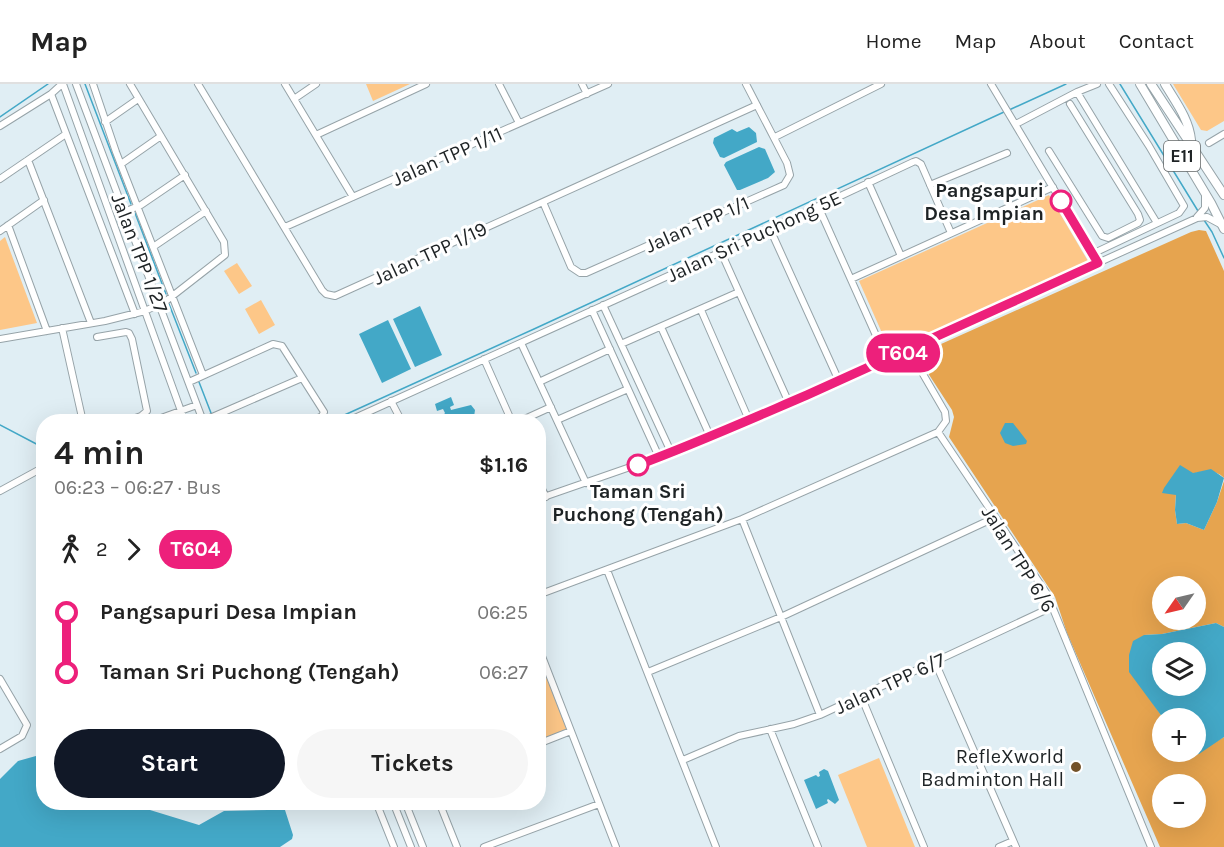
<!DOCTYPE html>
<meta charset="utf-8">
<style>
body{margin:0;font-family:Karla,sans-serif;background:#f6f6f6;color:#222;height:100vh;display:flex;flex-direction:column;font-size:22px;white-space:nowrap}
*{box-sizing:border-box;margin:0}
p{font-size:20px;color:#767676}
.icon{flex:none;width:33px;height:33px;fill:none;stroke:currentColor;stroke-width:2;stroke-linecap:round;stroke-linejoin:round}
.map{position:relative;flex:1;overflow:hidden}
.panel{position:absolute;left:36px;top:330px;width:510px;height:396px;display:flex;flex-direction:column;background:#fff;border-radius:24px;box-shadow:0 6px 24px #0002}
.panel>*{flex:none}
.badge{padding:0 12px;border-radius:20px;font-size:21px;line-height:39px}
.needle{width:39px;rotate:236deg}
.buttons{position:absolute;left:1152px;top:492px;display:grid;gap:12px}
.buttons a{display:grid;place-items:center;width:54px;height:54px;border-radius:50%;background:#fff;box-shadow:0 6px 24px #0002;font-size:30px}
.map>.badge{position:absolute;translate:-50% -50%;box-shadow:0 0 0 3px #fff}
.legs{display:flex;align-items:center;gap:9px;height:66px;padding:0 18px;font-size:20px}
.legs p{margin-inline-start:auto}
.head{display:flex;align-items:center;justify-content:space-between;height:102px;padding:0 18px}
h1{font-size:33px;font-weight:700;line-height:45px}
.action{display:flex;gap:12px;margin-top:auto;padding:12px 18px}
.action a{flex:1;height:69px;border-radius:36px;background:#111827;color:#fff;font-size:24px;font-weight:700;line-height:69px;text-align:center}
.action a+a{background:#f6f6f6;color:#222}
ul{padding:0 18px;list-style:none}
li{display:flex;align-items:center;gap:21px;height:60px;font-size:22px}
li i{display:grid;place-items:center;width:9px;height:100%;margin:0 8px;background:currentColor}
li i::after{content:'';width:15px;height:15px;margin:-8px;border:4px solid;border-radius:50%;background:#fff}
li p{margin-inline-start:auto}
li:first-child i{background:linear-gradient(#0000 50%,currentColor 0)}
li:last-child i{background:linear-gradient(currentColor 50%,#0000 0)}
header{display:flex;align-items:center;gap:36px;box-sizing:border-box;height:84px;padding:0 30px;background:#fff;border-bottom:2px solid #e0e0e0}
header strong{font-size:28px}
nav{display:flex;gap:33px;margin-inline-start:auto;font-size:21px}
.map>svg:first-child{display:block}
</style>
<header>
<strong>Map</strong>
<nav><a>Home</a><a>Map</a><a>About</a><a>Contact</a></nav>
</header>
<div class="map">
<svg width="1224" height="763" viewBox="0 0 1224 763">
<rect width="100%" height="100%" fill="#e0eef4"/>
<path fill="#fdc788" d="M366 0H410L373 17Z
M1173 0H1224V37L1207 47 1201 46Z
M1049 111 1088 177 890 267 859 197Z
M5 153 37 239 0 246V157Z
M237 179 252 202 239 210 224 187Z
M261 216 275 241 259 250 245 225Z
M538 572 567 646 539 656H538Z
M879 674 915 763H867L838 691Z"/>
<path fill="#e6a44f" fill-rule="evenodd" d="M1199 146 1206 147 1224 187V394C1216 386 1204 386 1193 390L1180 382 1170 410H1176L1175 426 1177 440 1186 439 1204 446 1217 418 1224 397V543L1216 539 1162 550 1144 551 1152 618 1163 634 1162 668H1186L1192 671 1224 653V763H1160L1067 549 1055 513 949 353 954 333 952 326 922 280 921 269 1191 148ZM1162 502H1196V536H1162ZM1162 700H1196V722L1199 723 1196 734H1162Z"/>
<path fill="#43a8c7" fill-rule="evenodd" d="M749 43 756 49 757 58 724 74 720 73 713 59 714 54 732 45 737 48Z
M759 63 765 65 775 88 768 94 740 106H737L724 81 726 78Z
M420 222 442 271 415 283 393 235Z
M388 236 411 285 382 299 359 250Z
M451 313 454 321 450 323 451 326 471 321 475 326 474 333 466 337H439L445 329 443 325 437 327 435 320Z
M1005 339H1013L1027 357 1026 360 1013 362 1005 359 1000 349Z
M1180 381 1193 389 1211 385 1224 394 1217 418 1204 446 1186 439 1177 440 1175 426 1176 411 1162 409 1164 404Z
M1216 539 1224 543V653L1199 670 1192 671 1186 668H1196V634H1163L1129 588V571L1133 557 1144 551 1162 550ZM1162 568H1196V602H1162Z
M43 670 44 718 150 719V726L199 741 224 727 268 726 276 722 282 723 285 726 293 751 292 755 280 763H0V695L18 677Z
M824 685 828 687 839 716 835 720 828 715 827 716 828 719 816 725 804 696 816 691 818 693 820 692 819 688Z"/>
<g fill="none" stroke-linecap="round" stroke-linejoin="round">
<path stroke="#43a8c7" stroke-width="1.5" d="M85 0 131 120
M1120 0 1198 127
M1009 26 1066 0
M0 33 48 0
M135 129 166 210
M1204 136 1212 148 1224 174
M169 220 196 289
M199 298 211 329
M329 338 534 245 1004 28
M0 341 44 364"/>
<defs>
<path id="minor" d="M63 0 185 338
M76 0 203 337 302 294
M93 0 116 68 203 291
M198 0 322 206 326 210 335 212 757 21
M285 0 353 113
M499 0 519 39
M582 0 587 10
M991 0 1098 179
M1077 8 1157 139
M51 10 135 230
M294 15 316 0
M105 38 138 15
M1016 40 1077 8 1097 0
M0 42 51 10 62 0
M316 51 426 0
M775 53 881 0
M1209 59 1224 50
M1049 67 1102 152 1108 154 1138 139 1140 136 1138 130 1070 20
M28 76 91 239
M121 80 161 52
M0 95 66 50
M868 98 901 172
M930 101 1007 69
M543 118 571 183 580 189H586L784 101 790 91 787 79 746 0
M818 122 887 276
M124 128 141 121 185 91
M1197 133 1205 124V110
M8 141 47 247
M285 143 608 0
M770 145 839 297
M0 147 44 116
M153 163 206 127
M721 168 789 319
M1092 170 1179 129 1184 122 1149 62 1109 0
M851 195 1053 103
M603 221 671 368
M592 226 659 373
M701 226 749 336
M661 243 710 352
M62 244 83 338
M97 253 126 248 129 249 132 255 147 327 141 332 124 338
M0 255 105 237 145 227 166 217 225 171 224 158 130 0
M521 259 586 399
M621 260 739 208
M484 275 512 338
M189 298 273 260 282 262 324 328 322 332 310 338
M539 298 610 265
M391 317 402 338
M557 336 628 305
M150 338 197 321
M346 338 721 168 913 78 916 77 921 80 951 149
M518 338 551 323
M938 348 1047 510 1151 763
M538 397 546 413
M0 407 44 383
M538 415 659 373 749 336 909 266 952 245 1197 134 1207 133 1220 140
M742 435 820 631
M607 486 716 763
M538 511 742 435 938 348 946 337 945 328 909 266
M538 562 616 763
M935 578 1016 763
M648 588 781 533 994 434
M0 595 27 641 22 652 0 665
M861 612 924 763
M770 645 818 763
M538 660 571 647
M683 676 739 652 794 640 820 631 1052 523
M376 718 394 763
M393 718 411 763
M405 718 423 763
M439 718 457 763
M484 763 599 720
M999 763 1013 757"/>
<path id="highway" d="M1140 0 1211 119 1224 145
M1151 0 1224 111
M1165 0C1175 17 1189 35 1191 56"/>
</defs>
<use href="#minor" stroke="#96a3a8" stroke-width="8"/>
<use href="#highway" stroke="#96a3a8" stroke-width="10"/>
<use href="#minor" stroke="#fff" stroke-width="6"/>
<use href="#highway" stroke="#fff" stroke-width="8"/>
</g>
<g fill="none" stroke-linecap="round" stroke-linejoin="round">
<defs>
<path id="line-1" d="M638 381C695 360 751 335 807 311 904 268 1001 223 1098 179L1061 117"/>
</defs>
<use href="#line-1" stroke="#fff" stroke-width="14"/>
<use href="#line-1" stroke="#ed207b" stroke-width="9"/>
</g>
<g fill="#fff" stroke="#ed207b" stroke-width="3">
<circle cx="1061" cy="117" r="10"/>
<circle cx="638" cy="381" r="10"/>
</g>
<circle fill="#735229" stroke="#fff" stroke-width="2" cx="1076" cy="683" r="6"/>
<g text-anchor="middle" stroke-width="6" stroke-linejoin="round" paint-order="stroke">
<rect fill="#fff" stroke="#626566" stroke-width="1.5" x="1164" y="57" width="36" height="30" rx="4.5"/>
<g font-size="18" font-weight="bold" fill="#1e2325">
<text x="1182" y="78">E11</text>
</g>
<g font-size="20" fill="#1e2325" stroke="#fff">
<text transform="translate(447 72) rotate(-24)" y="7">Jalan TPP 1/11</text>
<text transform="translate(697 140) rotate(-24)" y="7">Jalan TPP 1/1</text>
<text transform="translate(754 152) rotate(-25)" y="7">Jalan Sri Puchong 5E</text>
<text transform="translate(140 169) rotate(69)" y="7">Jalan TPP 1/27</text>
<text transform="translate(430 169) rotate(-25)" y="7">Jalan TPP 1/19</text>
<text transform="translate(1019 475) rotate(58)" y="7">Jalan TPP 6/6</text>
<text transform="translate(890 599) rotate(-25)" y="7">Jalan TPP 6/7</text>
</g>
<g font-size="20" font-weight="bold" fill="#1e2325" stroke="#fff" text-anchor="end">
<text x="1044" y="113">Pangsapuri<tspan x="1044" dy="23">Desa Impian</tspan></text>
<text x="638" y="414" text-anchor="middle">Taman Sri<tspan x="638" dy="23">Puchong (Tengah)</tspan></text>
</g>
<g font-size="20" fill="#1e2325" stroke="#fff" text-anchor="end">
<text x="1064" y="679">RefleXworld<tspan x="1064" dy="23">Badminton Hall</tspan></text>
</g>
</g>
</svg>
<div class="buttons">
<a><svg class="needle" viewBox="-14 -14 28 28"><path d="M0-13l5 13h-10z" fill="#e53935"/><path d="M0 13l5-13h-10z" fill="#767676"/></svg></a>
<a><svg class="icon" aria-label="layers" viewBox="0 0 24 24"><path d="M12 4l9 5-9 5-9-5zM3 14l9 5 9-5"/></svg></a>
<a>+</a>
<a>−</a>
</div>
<b class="badge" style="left:903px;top:269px;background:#ed207b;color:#fff">T604</b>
<section class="panel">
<div class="head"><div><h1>4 min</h1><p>06:23 – 06:27 · Bus</p></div><b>$1.16</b></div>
<div class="legs"><svg class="icon" aria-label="walk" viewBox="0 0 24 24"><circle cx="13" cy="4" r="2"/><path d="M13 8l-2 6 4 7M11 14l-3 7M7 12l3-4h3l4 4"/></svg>2<svg class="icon" aria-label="forward" viewBox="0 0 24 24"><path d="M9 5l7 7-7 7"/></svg><b class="badge" style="background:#ed207b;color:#fff">T604</b></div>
<ul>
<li><i style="color:#ed207b"></i><b>Pangsapuri Desa Impian</b><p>06:25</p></li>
<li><i style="color:#ed207b"></i><b>Taman Sri Puchong (Tengah)</b><p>06:27</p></li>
</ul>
<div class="action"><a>Start</a><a>Tickets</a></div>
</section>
</div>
